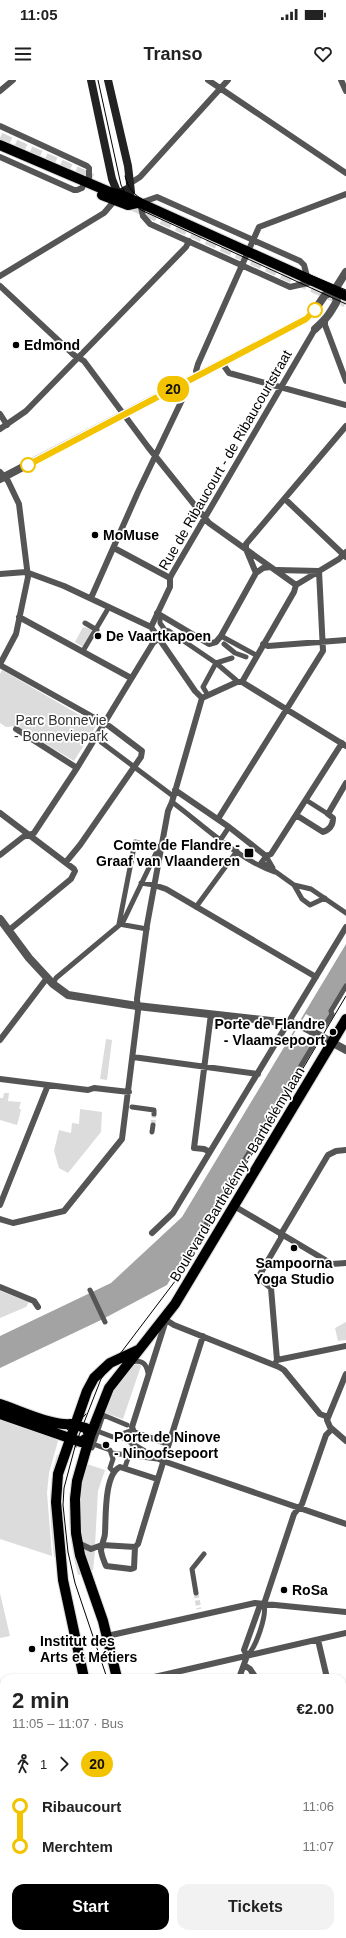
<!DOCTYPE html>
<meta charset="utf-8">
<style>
body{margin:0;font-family:Helvetica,sans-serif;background:#f2f2f2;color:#222;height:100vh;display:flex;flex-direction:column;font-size:15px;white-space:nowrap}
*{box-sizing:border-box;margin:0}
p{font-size:13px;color:#767676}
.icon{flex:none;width:22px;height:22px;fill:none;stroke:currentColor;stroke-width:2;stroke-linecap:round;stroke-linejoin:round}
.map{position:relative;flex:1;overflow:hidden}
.side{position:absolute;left:0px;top:1594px;width:346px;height:264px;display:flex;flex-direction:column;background:#fff;border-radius:12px 12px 0 0;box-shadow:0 1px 3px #0004}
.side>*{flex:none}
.badge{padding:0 8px;border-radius:13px;font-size:14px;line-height:26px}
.map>.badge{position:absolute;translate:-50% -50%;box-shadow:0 0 0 2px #fff}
.legs{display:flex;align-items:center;gap:6px;height:44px;padding:0 12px;font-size:13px}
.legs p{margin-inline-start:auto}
.headline{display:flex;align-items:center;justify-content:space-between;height:68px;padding:0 12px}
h1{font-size:22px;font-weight:700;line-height:30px}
.primary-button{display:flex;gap:8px;margin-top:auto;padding:8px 12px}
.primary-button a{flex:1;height:46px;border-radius:12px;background:#000;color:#fff;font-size:16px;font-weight:700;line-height:46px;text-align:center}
.primary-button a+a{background:#f2f2f2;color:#222}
ul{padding:0 12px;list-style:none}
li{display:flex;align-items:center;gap:14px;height:40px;font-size:15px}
li i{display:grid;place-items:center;width:6px;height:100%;margin:0 5px;background:currentColor}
li i::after{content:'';width:10px;height:10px;margin:-5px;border:3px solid;border-radius:50%;background:#fff}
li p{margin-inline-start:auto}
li:first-child i{background:linear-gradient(#0000 50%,currentColor 0)}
li:last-child i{background:linear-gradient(currentColor 50%,#0000 0)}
.status{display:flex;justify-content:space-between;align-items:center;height:28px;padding:0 20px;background:#fff;direction:ltr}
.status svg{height:11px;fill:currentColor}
header{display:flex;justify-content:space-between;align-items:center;height:52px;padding:0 12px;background:#fff;font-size:18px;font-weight:700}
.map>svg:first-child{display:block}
</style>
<div class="status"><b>11:05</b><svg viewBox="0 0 49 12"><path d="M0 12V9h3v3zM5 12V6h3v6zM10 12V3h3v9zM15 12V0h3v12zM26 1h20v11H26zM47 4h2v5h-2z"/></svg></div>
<header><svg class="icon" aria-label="menu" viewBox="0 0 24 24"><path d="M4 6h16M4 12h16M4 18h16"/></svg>Transo<svg class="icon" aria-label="heart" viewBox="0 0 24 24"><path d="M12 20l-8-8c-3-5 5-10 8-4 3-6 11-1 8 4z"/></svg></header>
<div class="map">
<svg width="346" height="1858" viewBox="0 0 346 1858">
<rect width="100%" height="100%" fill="#fff"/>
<path fill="#dcdcdc" d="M83 547 91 549 93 552 83 567 75 562Z
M2 590 95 644 96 646 74 681 16 646 6 647 0 643V594Z
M106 959 112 960 107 1000 100 999Z
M4 1013H9L8 1021 21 1022 19 1028 21 1030 17 1045 0 1040V1018H3Z
M80 1029 102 1032 101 1052 68 1093 59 1088 54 1071 59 1050 71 1053 72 1043 79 1044Z
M0 1211 29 1222 26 1227 0 1238Z
M346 1242V1260L338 1261 335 1248Z
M132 1285 139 1284 141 1286 123 1339 102 1332 113 1309Z
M0 1340 54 1358 58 1361 49 1393 47 1413 52 1476 0 1459Z
M59 1374H60L57 1478 54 1477C51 1442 46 1409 57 1375Z
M77 1379 79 1380 76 1392 83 1494 78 1495C68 1456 64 1418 77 1379Z
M84 1383 105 1390 98 1411 95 1466H90L83 1462C76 1431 80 1414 84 1383Z
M82 1469 95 1471 93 1490 89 1491Z
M0 1513 10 1556 0 1558Z
M0 1797 4 1798V1843H0Z"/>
<path fill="#a3a3a3" d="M346 864V909L167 1205 101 1240 0 1288V1256L111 1203 182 1137Z"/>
<path fill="#fff" d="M306 934 324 945 312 966 293 955Z"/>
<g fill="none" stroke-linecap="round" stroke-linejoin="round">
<path stroke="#d9d9d9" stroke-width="5" stroke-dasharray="5 2.5" stroke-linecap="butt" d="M153 1045 154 1034
M196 1513 199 1529"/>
<path stroke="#d9d9d9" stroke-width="11" stroke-dasharray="11 5.5" stroke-linecap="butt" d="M0 58 92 99
M132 125 346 222"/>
<defs>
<path id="primary" d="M0 65 112 113 118 114 140 123 346 216
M102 115 128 125 137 123
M0 1324C19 1330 57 1349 76 1343
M0 1334 81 1362 90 1356 86 1348 70 1344
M84 1598 63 1500 56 1422 58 1394 87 1311 94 1298 110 1283 138 1270
M117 1598 103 1541 80 1475 76 1453 75 1419 77 1401 90 1356 109 1308 175 1224 346 939
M132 1854 133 1858
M177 1854V1858"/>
</defs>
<use href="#primary" stroke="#dbdbdb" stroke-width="12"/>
<path stroke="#555" stroke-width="5" d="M160 539V543L165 550
M85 543 97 550
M160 552 165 550 169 551 216 583 236 600
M221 556 256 575
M224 564 235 573 246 577
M83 571 109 527
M206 612 203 607 216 583 232 578
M96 655 101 662 173 716
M306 720 328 734
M172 722C202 744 240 781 275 792
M221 759 229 747
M262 782 294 805 311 809 346 833
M260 784 266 776 273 788
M141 803 154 805
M294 805 302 819 310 825 325 818
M196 827 237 771
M147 849 119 844 135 762 161 767
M53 904 56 898 123 842 157 771 161 767
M324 947 332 934 331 931 346 906
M132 1027 154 1030V1034
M152 1052 153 1045
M199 1156 314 964
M90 1210 105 1242
M131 1282C141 1280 146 1282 148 1293
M97 1351 113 1357 130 1351
M118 1355 160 1380
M93 1364 110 1370 113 1379 110 1388 113 1391
M92 1368 103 1335 127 1345
M112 1373 157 1379
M125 1387 136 1355
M196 1513 192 1489 204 1474
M247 1576C256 1567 267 1536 264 1524"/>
<path stroke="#555" stroke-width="6" d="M208 0 346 93
M341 0 346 11
M0 11 13 0
M0 46 87 86 89 88V98
M0 77 74 110H77L82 108 85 101
M129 104 140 97 228 0
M0 196 104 133 116 119
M308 200 304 185 300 181 157 117 140 123 143 136 150 144 290 207 312 202
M0 206 74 275 84 281 148 367 209 443 296 505
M325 242V245L346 301
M222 283 229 293 346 325
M198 295 196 291 198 284 259 147 346 114
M0 334 7 345
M0 349 26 331 186 167 189 161
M0 392 8 401 19 424 28 497 16 554 0 584
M285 419 346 477
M114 468 170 498
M277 490 319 491
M256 493 246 469V464L346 346
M0 494 26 492 64 506 151 547 195 611 202 618
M296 505 339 479 346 472
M91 518 138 412 182 320 183 313 179 306
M157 533 209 564 216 562 221 556 256 493 263 488 270 487
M19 537 131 598
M151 547 170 507V498L172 494 315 249
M263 564 268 566 346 560
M0 585 109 646 142 671 141 677 80 765 66 782
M242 602 346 666
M242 602 294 512 296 505
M16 649 77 688
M175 710 229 747 266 776 271 774 342 663
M0 733 74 789 75 791 71 799 8 851
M296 735 323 752C329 750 333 745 333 738L328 734 346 703
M218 739 323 571 319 491
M0 775 23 757 34 753 77 688 153 563 159 558
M154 805 166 809 316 897
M0 960 47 898
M133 977 258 994
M0 999 88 1010 94 1008 129 1012
M210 1072 204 1069 194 1068 211 934
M0 1125 48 1005
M234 1126 332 1184 346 1183
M0 1139 13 1143 64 1131 122 1059 138 931 137 919 147 845 168 731 172 722 202 618 237 602H242
M152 1153 173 1133 346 847
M0 1207 34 1221 38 1227
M163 1238 174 1245 279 1287 284 1290 320 1334 328 1337
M166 1240 132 1347 134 1352 168 1364
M277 1280 271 1208 260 1199 259 1196 281 1158V1154L328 1075 336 1071 346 1070
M275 1284 277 1280 346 1266
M346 1294 327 1340 330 1347 346 1361
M163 1381 346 1444
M157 1399 120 1387C104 1394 106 1438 105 1453 105 1459 101 1464 101 1471 102 1477 104 1481 106 1486L131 1489 134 1488 135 1467 138 1464C159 1394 181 1325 203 1256
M78 1463 91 1469 102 1465
M102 1465 135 1467
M107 1556 255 1523 346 1532
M318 1560 327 1598
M247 1576 244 1570 259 1528 264 1524 294 1434 302 1424 326 1355 332 1349
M244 1585 250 1589 256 1598
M150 1598 346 1553
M239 1598 247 1576
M342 1625 346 1630
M0 1682 4 1681
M0 1696 4 1714
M342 1744 346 1750
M342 1829 346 1827
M272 1854 274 1858
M291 1858 298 1854"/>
<path stroke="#555" stroke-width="8" d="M315 249C327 238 329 235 337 221L334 211
M0 399 306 239 312 234 325 215 334 211 346 192
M0 839 29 878 53 904 68 915 137 926 298 944 346 970
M342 1758 346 1756"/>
<path stroke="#222" stroke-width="8" d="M91 0 112 99 118 114 129 108
M108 0 128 86 131 112
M126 1858H127
M136 1858 153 1854"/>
<use href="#primary" stroke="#000" stroke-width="10"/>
<path stroke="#000" stroke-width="1" d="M98 0 121 105 129 120 141 130 346 224
M125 96C128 108 134 115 145 121L298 190 346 210
M0 1323 63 1345 72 1354 76 1367
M59 1343C70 1345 79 1343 86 1334
M107 1598 75 1503 68 1472 63 1425 64 1408 76 1363 101 1299 182 1192 346 916
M169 1854 170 1858"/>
</g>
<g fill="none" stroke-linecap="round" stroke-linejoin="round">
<defs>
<path id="line-1" d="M28 385 306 239 315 230"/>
</defs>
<use href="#line-1" stroke="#fff" stroke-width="9"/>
<use href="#line-1" stroke="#f3c300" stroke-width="6"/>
</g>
<g fill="#fff" stroke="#f3c300" stroke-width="2">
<circle cx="315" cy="230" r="7"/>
<circle cx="28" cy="385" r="7"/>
</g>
<g fill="#000" stroke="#fff" stroke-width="1.5">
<circle cx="16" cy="265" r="4"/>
<circle cx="95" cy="455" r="4"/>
<circle cx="98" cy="556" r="4"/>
<rect x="244" y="768" width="10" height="10" rx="2"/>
<circle cx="333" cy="952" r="4"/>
<circle cx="294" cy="1168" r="4"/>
<circle cx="106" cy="1365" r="4"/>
<circle cx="284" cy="1510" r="4"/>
<circle cx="32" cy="1569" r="4"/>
</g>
<g text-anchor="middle" stroke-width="3.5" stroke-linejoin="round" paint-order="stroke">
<g font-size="14" font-weight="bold" fill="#000" stroke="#fff" text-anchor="start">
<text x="24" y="270">Edmond</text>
<text x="103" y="460">MoMuse</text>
<text x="106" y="561">De Vaartkapoen</text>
<text x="240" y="770" text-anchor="end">Comte de Flandre -<tspan x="240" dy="16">Graaf van Vlaanderen</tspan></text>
<text x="325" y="949" text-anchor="end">Porte de Flandre<tspan x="325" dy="16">- Vlaamsepoort</tspan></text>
<text x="294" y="1188" text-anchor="middle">Sampoorna<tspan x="294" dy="16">Yoga Studio</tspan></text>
<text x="114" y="1362">Porte de Ninove<tspan x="114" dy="16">- Ninoofsepoort</tspan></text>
<text x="292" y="1515">RoSa</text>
<text x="40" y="1566">Institut des<tspan x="40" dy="16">Arts et Métiers</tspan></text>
</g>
<g font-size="14" fill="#000" stroke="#fff">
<text transform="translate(225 380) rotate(-60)" y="5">Rue de Ribaucourt - de Ribaucourtstraat</text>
<text transform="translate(237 1094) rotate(-59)" y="5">Boulevard Barthélémy - Barthélémylaan</text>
</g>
<g font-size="14" fill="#333" stroke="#fff">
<text x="61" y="645">Parc Bonnevie<tspan x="61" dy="16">- Bonneviepark</tspan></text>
</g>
</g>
</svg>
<b class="badge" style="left:173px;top:309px;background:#f3c300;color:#111">20</b>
<section class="side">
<div class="headline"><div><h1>2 min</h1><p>11:05 – 11:07 · Bus</p></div><b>€2.00</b></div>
<div class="legs"><svg class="icon" aria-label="walk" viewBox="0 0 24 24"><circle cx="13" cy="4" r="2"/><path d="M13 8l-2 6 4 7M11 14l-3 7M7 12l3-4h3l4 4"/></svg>1<svg class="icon" aria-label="forward" viewBox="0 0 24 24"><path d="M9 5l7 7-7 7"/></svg><b class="badge" style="background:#f3c300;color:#111">20</b></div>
<ul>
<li><i style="color:#f3c300"></i><b>Ribaucourt</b><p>11:06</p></li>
<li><i style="color:#f3c300"></i><b>Merchtem</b><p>11:07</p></li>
</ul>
<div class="primary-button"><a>Start</a><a>Tickets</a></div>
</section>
</div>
